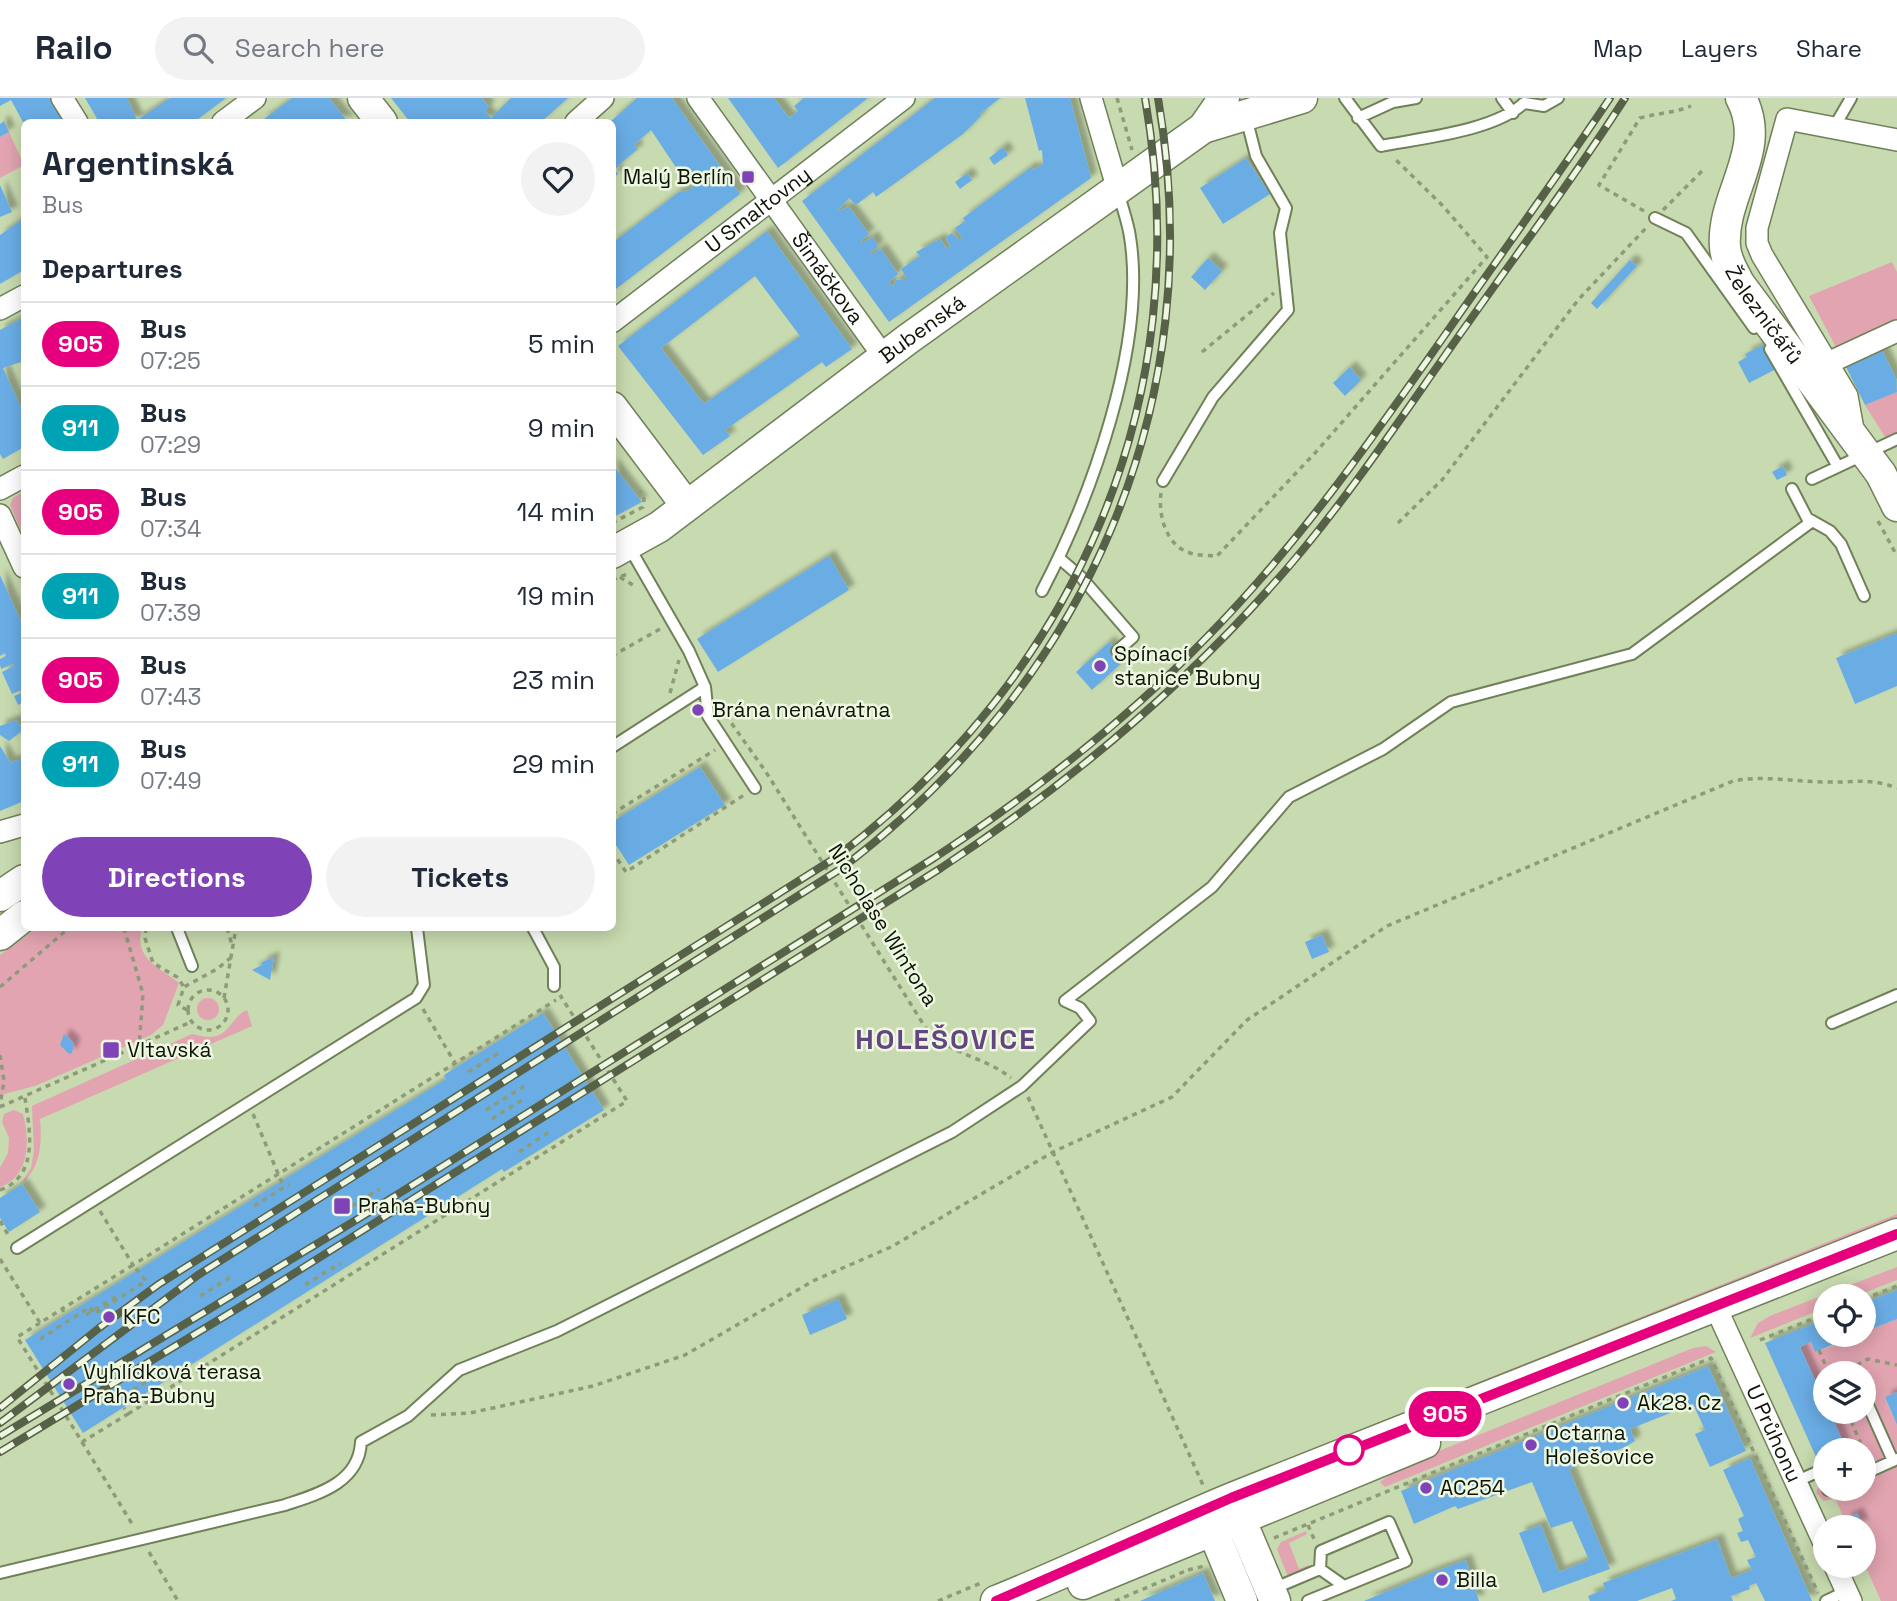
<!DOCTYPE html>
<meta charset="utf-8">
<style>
body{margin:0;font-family:"Space Grotesk",sans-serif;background:#f2f2f3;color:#1f2937;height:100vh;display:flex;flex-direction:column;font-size:26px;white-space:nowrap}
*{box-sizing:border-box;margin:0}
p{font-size:23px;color:#747a83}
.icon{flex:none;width:38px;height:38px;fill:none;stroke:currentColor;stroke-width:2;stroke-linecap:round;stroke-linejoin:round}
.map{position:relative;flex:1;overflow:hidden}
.side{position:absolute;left:21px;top:21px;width:595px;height:812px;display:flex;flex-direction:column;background:#fff;border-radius:10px;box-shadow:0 4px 18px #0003}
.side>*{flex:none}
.badge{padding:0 14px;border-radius:23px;font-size:24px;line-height:46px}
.controls{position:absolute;left:1813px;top:1186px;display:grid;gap:14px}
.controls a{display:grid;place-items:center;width:63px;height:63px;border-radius:50%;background:#fff;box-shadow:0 4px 18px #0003;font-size:35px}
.map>.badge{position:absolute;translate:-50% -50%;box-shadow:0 0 0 4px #fff}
h2{padding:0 21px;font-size:26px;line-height:63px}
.round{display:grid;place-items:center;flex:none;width:74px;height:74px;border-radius:37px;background:#f2f2f3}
.head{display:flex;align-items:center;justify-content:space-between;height:119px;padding:0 21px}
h1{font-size:33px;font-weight:600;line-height:52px}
.button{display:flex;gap:14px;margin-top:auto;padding:14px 21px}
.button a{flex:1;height:80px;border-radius:42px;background:#8042b7;color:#fff;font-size:28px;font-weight:600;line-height:80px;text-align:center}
.button a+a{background:#f2f2f3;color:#1f2937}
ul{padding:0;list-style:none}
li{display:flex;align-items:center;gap:21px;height:84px;padding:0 21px;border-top:2px solid #e0e1e3}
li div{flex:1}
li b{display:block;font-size:26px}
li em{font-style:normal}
li .badge{min-width:77px;font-weight:700;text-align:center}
header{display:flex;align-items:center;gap:42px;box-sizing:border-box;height:98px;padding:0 35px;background:#fff;border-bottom:2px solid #e0e1e3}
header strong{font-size:33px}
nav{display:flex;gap:38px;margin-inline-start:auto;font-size:24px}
.search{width:490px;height:63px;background:#f2f2f3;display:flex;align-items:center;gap:18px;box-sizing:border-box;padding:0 24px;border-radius:38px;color:#747a83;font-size:26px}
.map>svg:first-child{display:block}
</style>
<header>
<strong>Railo</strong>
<div class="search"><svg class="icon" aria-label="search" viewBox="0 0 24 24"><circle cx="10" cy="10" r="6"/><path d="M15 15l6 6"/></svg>Search here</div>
<nav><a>Map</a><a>Layers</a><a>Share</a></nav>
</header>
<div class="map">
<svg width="1897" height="1503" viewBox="0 0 1897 1503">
<defs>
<filter id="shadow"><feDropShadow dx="6" dy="-6" stdDeviation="2" flood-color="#0004"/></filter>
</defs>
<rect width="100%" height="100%" fill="#c8daaf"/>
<path fill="#e2a4b1" d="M9 34 24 67 0 80V39Z
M1892 164 1897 174V223L1837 251 1809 198Z
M1897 294V334L1885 339 1865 307Z
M24 393V440L10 407 13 400Z
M37 830H142C133 861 160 869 179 885L163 927 151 937 35 988 0 997V857Z
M197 911a11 11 0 1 1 22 0a11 11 0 1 1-22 0Z
M247 912 252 928 40 1021C42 1045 41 1070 21 1086L31 1070 34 1053 32 1008 192 936C198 937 204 939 210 939 229 939 231 919 247 912Z
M14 1012 23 1016C30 1042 30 1079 0 1089V1070L8 1055 9 1040 2 1024 4 1016Z
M1897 1116V1124L1274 1371 1265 1370Z
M1897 1169V1182L1854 1199H1825V1210L1750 1240 1758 1225 1772 1217Z
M1897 1221V1294L1885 1300 1897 1327V1503H1881L1864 1465V1430H1848L1835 1400 1824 1403 1816 1395 1821 1382 1828 1397 1839 1391H1864V1353H1847L1830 1314H1864V1276H1825V1304L1800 1249 1811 1244 1815 1254 1864 1237V1234Z
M1706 1248 1716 1254 1385 1389 1380 1384 1402 1368 1693 1250Z
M1306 1433 1307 1436 1289 1445 1299 1471 1309 1467 1310 1470 1288 1479 1277 1451 1281 1444Z"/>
<path fill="#6bade5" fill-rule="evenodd" filter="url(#shadow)" d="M0 0H50L64 24H23L11 2 0 8Z
M85 0H127L137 22 170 0H226L194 24H99Z
M292 0H329L348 24H260Z
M391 0H482L489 9 485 13 491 20 511 0H568L541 24H410Z
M637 0H672L740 96 612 194V145L679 94 690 92 694 86 692 82 687 86 651 32 634 47 638 51 620 66 615 72 618 76 612 81V24H610Z
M728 0H774L789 20 798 13 794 8 804 0H868L778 70Z
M935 0H1000L980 16 981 18 963 36 876 99 873 94 856 107 849 100 837 113 849 109 869 136 861 143 862 145 873 139 878 149 870 155 871 157 881 151 898 176 889 184 892 189 896 182 907 181 901 171 920 158 916 154 940 141 947 151 950 149 946 139 952 135 960 142 962 140 955 130 965 123 963 120 1031 69 1033 72 1043 66 1042 52 1039 53 1025 0H1070L1091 80 889 224 802 103Z
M4 23 9 34 0 39V26Z
M1003 49 1008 57 994 67 989 60Z
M1246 60 1270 96 1223 126 1200 90Z
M967 75 972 82 960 91 955 84Z
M0 87 12 114 0 119Z
M24 120V172L0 186V137Z
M767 133 852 251 826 269 822 264 725 332 730 338 703 357 618 248ZM755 178 800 238 704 306 661 250Z
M1208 160 1222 173 1205 192 1191 179Z
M1630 162 1637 168 1597 211 1591 205Z
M24 219V263L3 270 24 316V349L3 361 0 356V232Z
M1763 247 1776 271 1749 285 1738 264 1747 259 1745 256Z
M1882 252 1896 280 1897 294 1865 307 1846 269Z
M1350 269 1361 282 1345 298 1333 285Z
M612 366 642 404 612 420Z
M1783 368 1787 377 1777 382 1772 374Z
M829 458 849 492 718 574 697 541Z
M0 477 24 530V591L12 596 2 574 14 568 13 566 1 571 0 567V561L6 558 5 555 0 558Z
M1897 535V588L1855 606 1836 560Z
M1109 544 1125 562 1092 592 1076 574Z
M24 594V604L18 607 14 598Z
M16 622 23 632 9 643 0 637V628Z
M0 648 10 664 24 661V703L0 713Z
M700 669 725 707 629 767 612 741V724Z
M1322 837 1329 854 1312 861 1305 844Z
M274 859 270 882 252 872 262 867V864Z
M543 915 604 1012 504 1074 502 1071 83 1335 25 1242 446 981 444 977Z
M64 936 74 945 72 955 69 956 60 947Z
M22 1086 40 1114 9 1134 0 1120V1100Z
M1897 1192V1221L1864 1234V1205Z
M838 1201 847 1221 810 1237 802 1217Z
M1825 1221V1237H1856L1815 1254 1811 1244 1800 1249 1825 1304V1314H1830L1847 1353H1825V1379L1765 1245Z
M1708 1268 1746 1353 1710 1369 1695 1336 1705 1332 1693 1306 1630 1331 1635 1343 1625 1349 1569 1371 1610 1471 1543 1495 1519 1435 1541 1427 1559 1474 1589 1462 1572 1423 1551 1430 1532 1384 1458 1411 1455 1408 1414 1426 1401 1393Z
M1897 1294V1327L1885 1299Z
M1750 1360 1812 1503H1765L1756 1485 1749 1488 1750 1491 1731 1498 1733 1503H1671L1676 1501 1672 1490 1637 1503H1590L1588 1498 1605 1491 1603 1485 1717 1441 1731 1480 1752 1472 1747 1462 1756 1459 1748 1442 1741 1444 1737 1435 1743 1433 1738 1421 1744 1418 1723 1372Z
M1857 1415 1863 1427 1849 1430 1845 1421Z
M1466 1462 1479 1503H1364L1433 1474Z
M1203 1475 1215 1503H1140Z"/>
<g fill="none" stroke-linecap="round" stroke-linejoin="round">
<defs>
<path id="lane" d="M1345 0 1381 48C1422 40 1494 33 1524 5L1544 8 1558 0
M1502 0 1513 15
M1358 20 1393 4 1416 0
M1833 31 1851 0
M1655 120 1686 135 1754 230
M1770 251 1837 367
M1812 381 1897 341
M1163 383 1213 299 1288 212 1280 135 1286 110 1256 58 1246 19
M1792 391 1807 420 1830 433 1841 446 1864 498
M628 447 689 553 705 589 708 618 755 690
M1059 460 1081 479 1133 539 1117 553
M1042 493C1091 399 1147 246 1130 139 1128 124 1122 109 1118 93
M612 649 705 589
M177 830 192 868
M533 830 554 869V888
M1832 925 1897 897
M17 1150 416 900 424 887 417 830
M1868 1307 1893 1363
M1864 1376 1897 1361
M1797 1383 1822 1372
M1828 1392 1831 1391
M1320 1471 1344 1488
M0 1475 285 1407C318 1396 359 1385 361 1344L408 1318 459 1272 557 1233 952 1034 1022 988 1090 923 1080 910 1065 903 1212 789 1289 699 1383 651 1451 604 1632 556 1811 424
M1270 1486 1282 1487 1320 1471 1321 1453 1389 1424 1406 1463 1308 1503
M1826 1503 1847 1493"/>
<g id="street">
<path d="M62 0 77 24"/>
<path id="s1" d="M698 0 884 259"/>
<path d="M1091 0 1118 92"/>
<path d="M223 24 255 0"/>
<path d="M576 24 603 0"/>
<path d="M0 211 24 198"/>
<path id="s2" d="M612 224 904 0"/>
<path d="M1828 265 1897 233"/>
<path d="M1854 337 1847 298 1762 157 1757 145V130L1787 21 1897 42"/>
<path d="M0 391 24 378"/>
<path d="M0 417 24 469"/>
<path d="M0 734 24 727"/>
<path id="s3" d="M1722 1223 1825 1447"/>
<path d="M1835 1468 1851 1503"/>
</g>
<g id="secondary">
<path d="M363 0 382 24"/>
<path id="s4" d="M1741 0C1769 52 1721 96 1725 149 1726 163 1733 173 1739 185L1881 376 1897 408"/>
<path d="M1203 30 1302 0"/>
<path d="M612 309 686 407"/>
<path id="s5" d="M612 455 659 429 908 241 1203 30 1224 0"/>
<path d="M0 798 24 782"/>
<path d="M0 837 24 818"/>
<path d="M1233 1404 1275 1503"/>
<path d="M1214 1415 1213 1433 1242 1503"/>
<path d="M1083 1486 1425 1345"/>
<path d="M996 1503C1076 1471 1152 1433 1232 1400L1897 1136"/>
</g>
</defs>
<use href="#lane" stroke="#708059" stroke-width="14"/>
<use href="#street" stroke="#708059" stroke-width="24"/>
<use href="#secondary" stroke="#708059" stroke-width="33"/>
<path stroke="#8d9b79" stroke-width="3.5" stroke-dasharray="5 5" stroke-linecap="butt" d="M1117 0 1132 52
M1663 112 1702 73
M1644 113 1599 87 1640 20C1658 15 1674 15 1691 8
M1202 254 1274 195
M1161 395C1158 417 1166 448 1190 455 1198 458 1209 457 1217 458L1315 355 1487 159 1443 108 1393 59
M1878 423 1897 458
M612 425 643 409 644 401 640 393
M1398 425 1442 382 1578 202 1646 130
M620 479 636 489
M612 482 630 475
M612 558 660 531
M670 595 679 562
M720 609 766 674 925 929C953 959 984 958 1011 980
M612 716 715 652
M612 753 626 774 744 697
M124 830 143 896 139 949
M146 830 145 840 153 865 177 879 184 889
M227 830 232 847
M0 889 69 830
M188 912a20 20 0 1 1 40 0a20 20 0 1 1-40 0Z
M224 900 236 830
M423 911 455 965
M187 912 178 907 184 889 217 871 233 858
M0 957 4 983 0 1008
M468 974 502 953
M1028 999 1203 1387
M0 1009 191 924
M486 1012 526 987
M253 1016 282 1085
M492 1021 525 1000
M519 1054 552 1032
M0 1092C39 1078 30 1033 25 1000
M254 1108 289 1086
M100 1113 133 1167 556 902
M343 1113 380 1091
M0 1123 10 1140
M0 1161 40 1225 62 1211 66 1217
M305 1187 341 1165
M200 1198 234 1177
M1864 1201 1897 1188
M86 1217 119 1197
M40 1225 17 1239 82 1344 128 1316 124 1310
M40 1241 90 1209 94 1216 146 1183 133 1167 62 1211
M1760 1242 1825 1216
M1819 1252 1829 1276
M1852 1276 1857 1267 1868 1261 1897 1267
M133 1292 166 1271
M1847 1314 1867 1360
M128 1316 627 1003 560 897
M431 1317 470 1315 593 1288 685 1257 813 1183 891 1149 1053 1054 1172 999 1247 922 1387 828 1733 683C1765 677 1795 684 1827 684 1856 685 1868 679 1897 690
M1835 1325 1849 1319
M82 1344 134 1429
M1308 1427 1314 1441
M1842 1430 1845 1428
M1274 1440 1711 1260 1818 1495
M149 1454 178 1503
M1188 1472 1204 1468
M938 1503 981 1485
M1115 1503 1188 1472"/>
<use href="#lane" stroke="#fff" stroke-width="10"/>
<use href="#street" stroke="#fff" stroke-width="21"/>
<use href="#secondary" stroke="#fff" stroke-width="30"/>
<defs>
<path id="rail" d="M0 1310 99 1230 159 1186 835 760C1076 578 1198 301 1145 0
M0 1325 198 1177 842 770C1086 584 1211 307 1158 0
M0 1338 371 1113 934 760C1031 696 1124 625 1205 541 1297 448 1372 341 1447 234 1501 156 1557 79 1610 0
M0 1354 258 1198 941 770C1070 685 1189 585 1290 467 1355 391 1410 306 1468 225 1521 150 1576 77 1625 0"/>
</defs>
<use href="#rail" stroke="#566147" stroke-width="8"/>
<use href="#rail" stroke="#eef7e1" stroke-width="5" stroke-dasharray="16" stroke-linecap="butt"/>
</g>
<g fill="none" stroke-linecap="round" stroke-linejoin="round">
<defs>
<path id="line" d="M996 1503 1231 1400 1897 1136"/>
</defs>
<use href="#line" stroke="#fff" stroke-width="16"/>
<use href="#line" stroke="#e6007e" stroke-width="10"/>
</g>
<g fill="#8042b7" stroke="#eef7e1" stroke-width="2.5">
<rect x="741" y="72" width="14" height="14" rx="3.5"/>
<circle cx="1100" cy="568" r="7"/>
<circle cx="698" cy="612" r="7"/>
<rect x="102" y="943" width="18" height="18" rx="3.5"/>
<rect x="333" y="1099" width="18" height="18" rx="3.5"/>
<circle cx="109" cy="1219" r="7"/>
<circle cx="69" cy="1286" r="7"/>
<circle cx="1623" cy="1305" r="7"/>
<circle cx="1531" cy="1347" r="7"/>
<circle cx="1426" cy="1390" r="7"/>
<circle cx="1442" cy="1482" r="7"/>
</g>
<circle fill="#fff" stroke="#e6007e" stroke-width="3.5" cx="1349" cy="1352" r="14"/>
<g text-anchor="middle" stroke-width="5" stroke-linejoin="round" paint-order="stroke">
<g font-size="21" fill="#0e1405" stroke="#eef7e1" text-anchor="start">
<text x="734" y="86" text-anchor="end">Malý Berlín</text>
<text x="1114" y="563">Spínací<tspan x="1114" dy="24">stanice Bubny</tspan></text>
<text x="712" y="619">Brána nenávratna</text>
<text x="127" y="959">Vltavská</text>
<text x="358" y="1115">Praha-Bubny</text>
<text x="123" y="1226">KFC</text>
<text x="83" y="1281">Vyhlídková terasa<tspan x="83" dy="24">Praha-Bubny</tspan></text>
<text x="1637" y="1312">Ak28. Cz</text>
<text x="1545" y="1342">Octarna<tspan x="1545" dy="24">Holešovice</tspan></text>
<text x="1440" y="1397">AC254</text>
<text x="1456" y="1489">Billa</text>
</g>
<g font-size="21" fill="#0e1405" stroke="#eef7e1">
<text dy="7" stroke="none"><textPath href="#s2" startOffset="184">U Smaltovny</textPath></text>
<text dy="7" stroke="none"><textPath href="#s1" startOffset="222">Šimáčkova</textPath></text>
<text dy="7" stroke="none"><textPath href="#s4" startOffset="233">Železničářů</textPath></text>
<text dy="7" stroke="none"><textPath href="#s5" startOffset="383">Bubenská</textPath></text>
<text transform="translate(883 827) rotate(58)" y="7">Nicholase Wintona</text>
<text dy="7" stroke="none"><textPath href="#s3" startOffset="124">U Průhonu</textPath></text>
</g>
<g font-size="28" font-weight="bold" letter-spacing="2" fill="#634581" stroke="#eef7e1">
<text x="946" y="951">HOLEŠOVICE</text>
</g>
</g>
</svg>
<div class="controls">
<a><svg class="icon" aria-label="locate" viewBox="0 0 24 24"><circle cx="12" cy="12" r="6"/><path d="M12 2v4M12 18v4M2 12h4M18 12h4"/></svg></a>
<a><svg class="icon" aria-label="layers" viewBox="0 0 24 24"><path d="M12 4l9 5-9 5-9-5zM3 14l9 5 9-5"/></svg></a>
<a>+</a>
<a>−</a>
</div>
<b class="badge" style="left:1445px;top:1316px;background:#e6007e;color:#fff">905</b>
<section class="side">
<div class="head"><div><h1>Argentinská</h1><p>Bus</p></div><a class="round"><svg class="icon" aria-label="heart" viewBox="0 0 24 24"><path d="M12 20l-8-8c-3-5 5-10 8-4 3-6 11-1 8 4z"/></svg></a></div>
<h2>Departures</h2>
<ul>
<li><span class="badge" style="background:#e6007e;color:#fff">905</span><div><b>Bus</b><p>07:25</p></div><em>5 min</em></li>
<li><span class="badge" style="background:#00a3b4;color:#fff">911</span><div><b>Bus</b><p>07:29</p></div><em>9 min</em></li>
<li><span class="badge" style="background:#e6007e;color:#fff">905</span><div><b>Bus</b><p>07:34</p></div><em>14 min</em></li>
<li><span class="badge" style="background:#00a3b4;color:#fff">911</span><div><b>Bus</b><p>07:39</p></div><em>19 min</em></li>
<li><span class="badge" style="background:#e6007e;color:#fff">905</span><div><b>Bus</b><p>07:43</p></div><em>23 min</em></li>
<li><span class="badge" style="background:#00a3b4;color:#fff">911</span><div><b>Bus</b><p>07:49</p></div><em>29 min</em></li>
</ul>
<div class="button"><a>Directions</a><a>Tickets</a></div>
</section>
</div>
